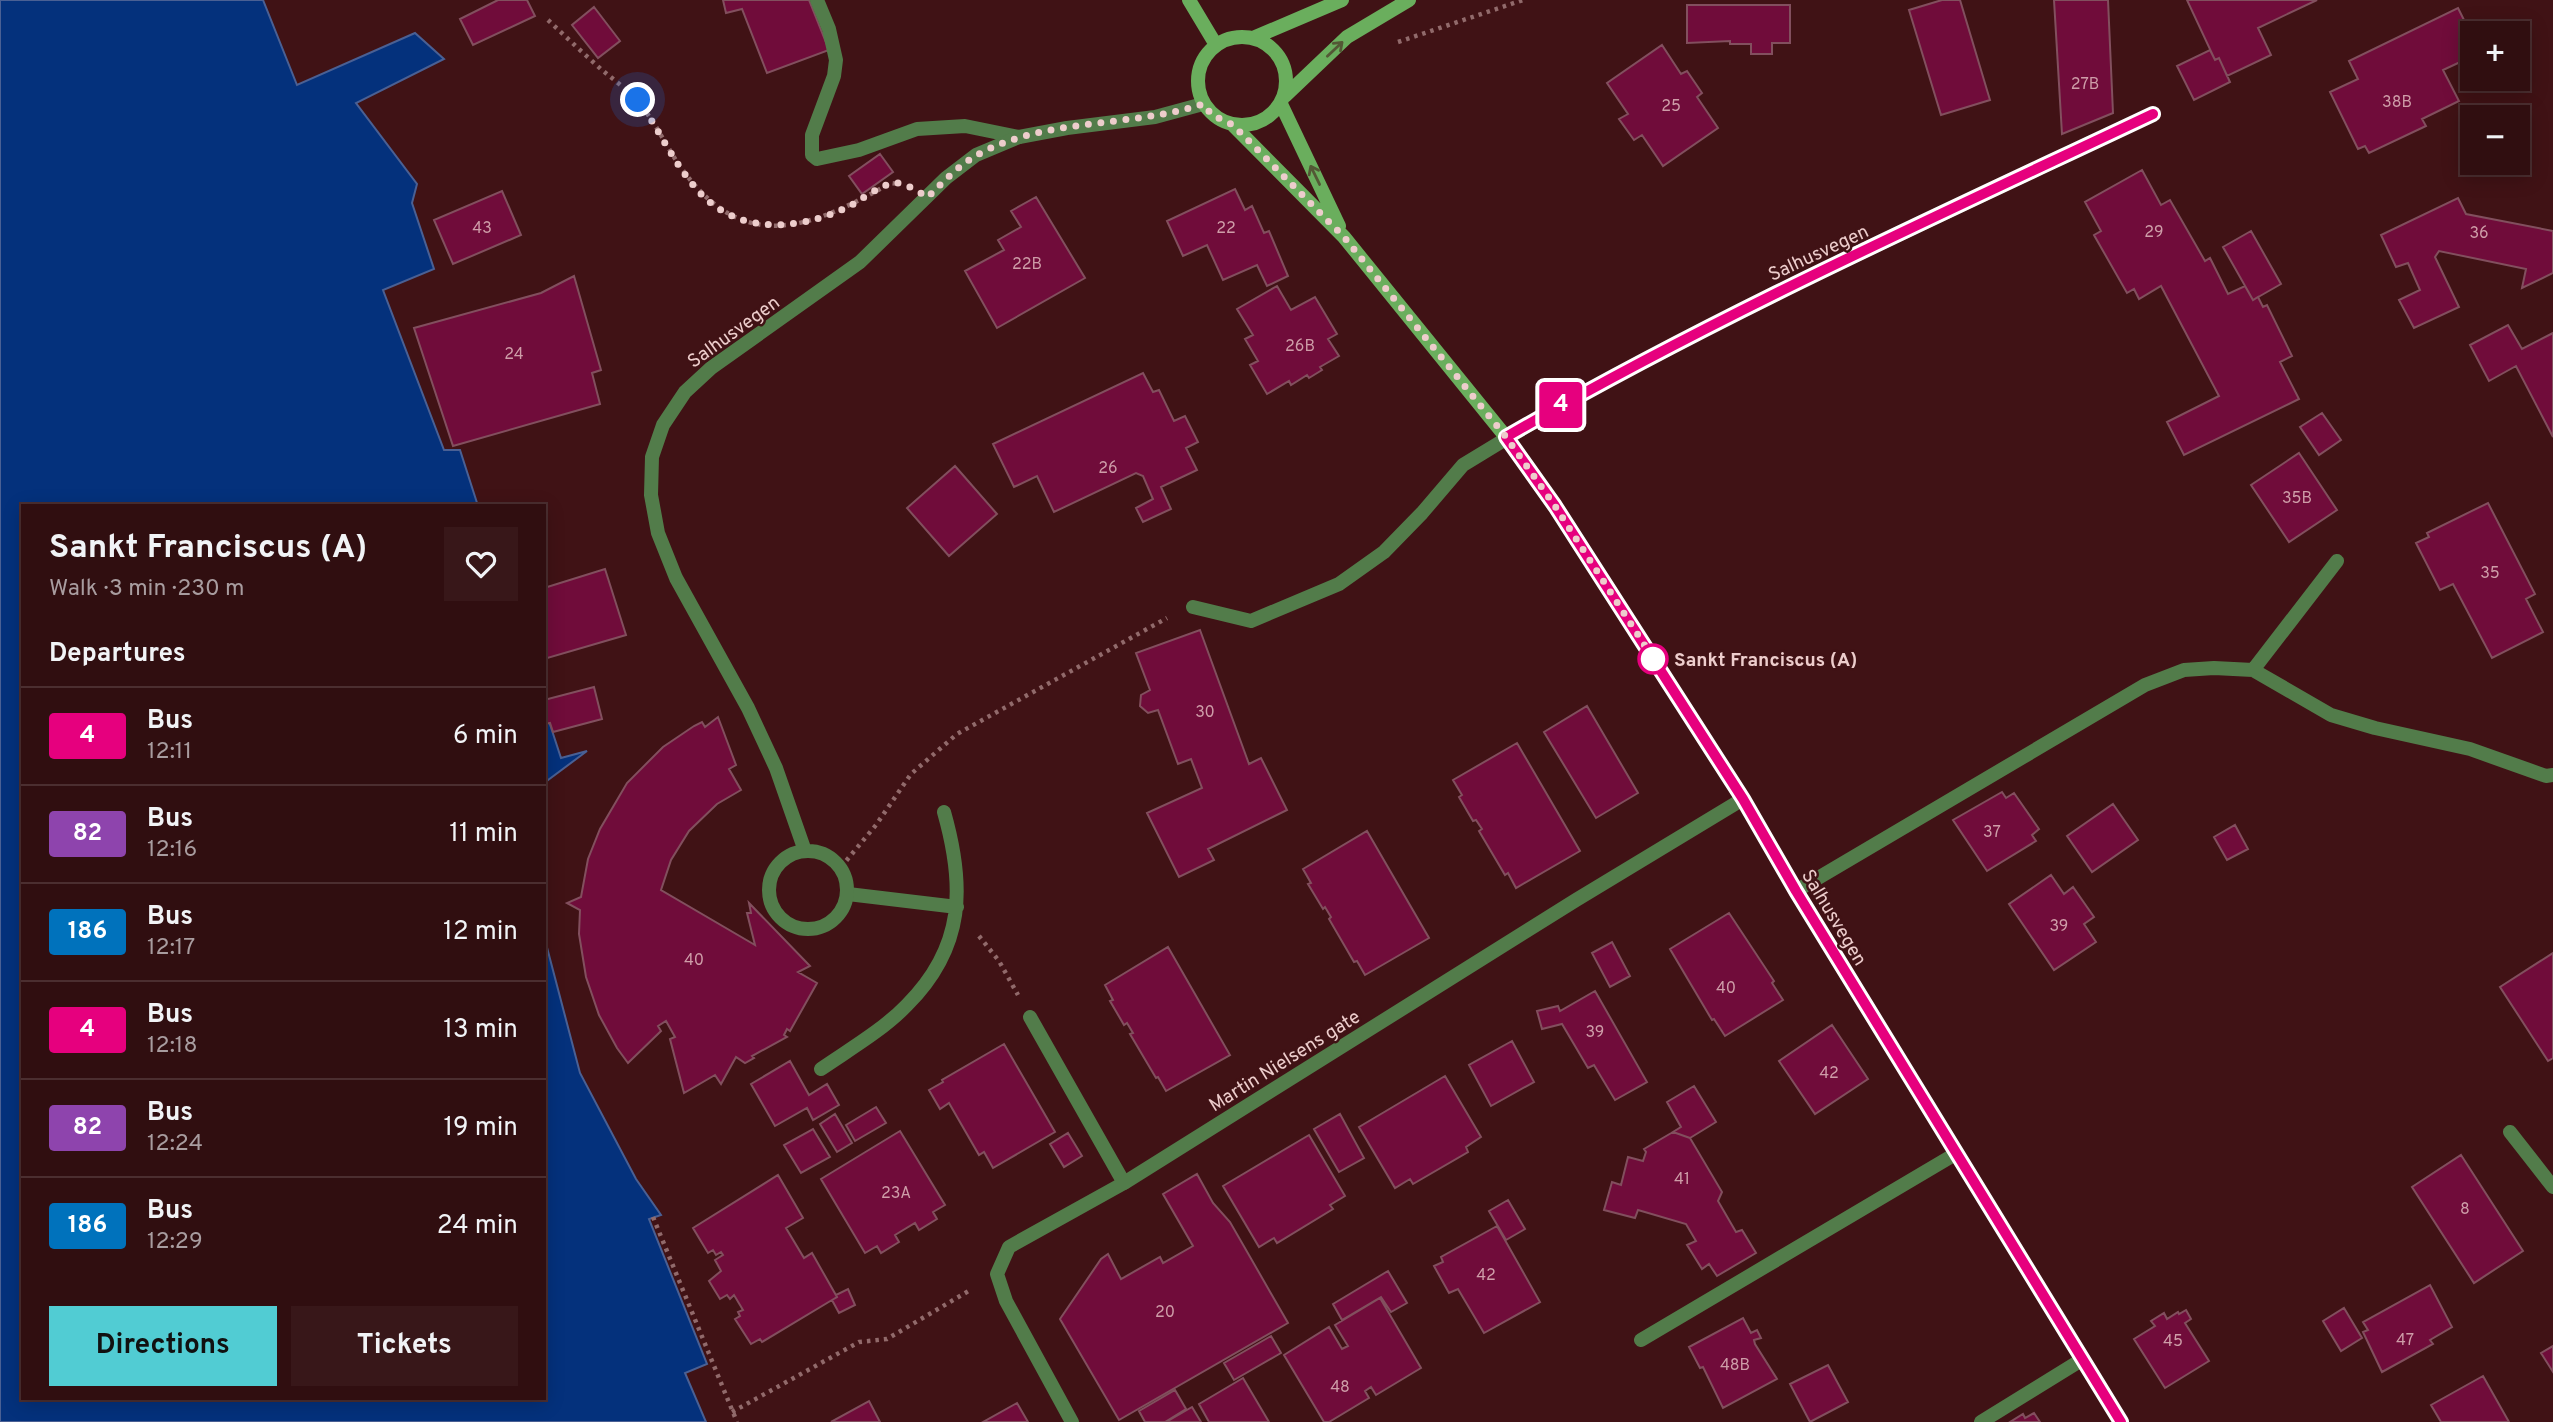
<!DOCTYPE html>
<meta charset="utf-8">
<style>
body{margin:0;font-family:Overpass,sans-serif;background:#381719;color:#f1f3f6;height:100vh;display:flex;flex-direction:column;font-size:26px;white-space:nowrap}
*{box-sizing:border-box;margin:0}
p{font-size:23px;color:#a89c9f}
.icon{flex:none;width:38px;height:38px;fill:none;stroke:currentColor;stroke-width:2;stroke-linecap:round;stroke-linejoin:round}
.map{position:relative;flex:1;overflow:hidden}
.drawer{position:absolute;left:21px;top:504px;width:525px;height:896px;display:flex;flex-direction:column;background:#300e10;border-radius:0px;box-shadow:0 4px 18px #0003,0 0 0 2px #4b2e30}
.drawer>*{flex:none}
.badge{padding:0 14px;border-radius:5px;font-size:24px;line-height:46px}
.controls{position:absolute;left:2460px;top:21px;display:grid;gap:14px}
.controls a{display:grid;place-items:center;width:70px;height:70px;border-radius:0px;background:#300e10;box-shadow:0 4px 18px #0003,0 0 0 2px #4b2e30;font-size:35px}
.you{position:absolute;width:35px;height:35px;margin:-18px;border:5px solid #fff;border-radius:50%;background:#1a73e8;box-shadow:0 0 0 10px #1a73e833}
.map>.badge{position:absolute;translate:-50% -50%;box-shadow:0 0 0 4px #fff}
h2{padding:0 28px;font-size:26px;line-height:63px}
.round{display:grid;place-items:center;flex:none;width:74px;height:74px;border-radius:0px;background:#381719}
.summary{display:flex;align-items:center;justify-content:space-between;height:119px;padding:0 28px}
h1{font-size:33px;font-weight:700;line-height:52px}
.cta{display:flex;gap:14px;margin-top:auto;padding:14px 28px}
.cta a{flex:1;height:80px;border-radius:0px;background:#51ccd3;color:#111;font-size:28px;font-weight:700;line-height:80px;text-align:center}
.cta a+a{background:#381719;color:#f1f3f6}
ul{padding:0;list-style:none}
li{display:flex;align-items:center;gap:21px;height:98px;padding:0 28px;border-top:2px solid #4b2e30}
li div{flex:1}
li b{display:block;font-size:26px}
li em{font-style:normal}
li .badge{min-width:77px;font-weight:700;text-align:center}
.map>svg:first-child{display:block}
</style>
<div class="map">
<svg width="2553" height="1422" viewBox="0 0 2553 1422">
<rect width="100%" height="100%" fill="#401215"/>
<path fill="#04317c" stroke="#4a6094" stroke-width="2" d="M0 0H263L297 85 415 33 444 59 356 103 417 184 412 203 434 269 383 290 444 450H460L478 506H23V1398H544V936L580 1073 636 1179 661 1215 649 1219 707 1364 685 1373 706 1422H0Z
M544 706 561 758 587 751 544 783Z"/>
<path fill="#700c3a" stroke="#824f5e" stroke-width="2" d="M498 0H527L535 16 473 45 460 19Z
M723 0H809L829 50 767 73 742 9 726 13Z
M1942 0H1960L1990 100 1941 115 1909 10Z
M2054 0H2108L2113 113 2062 134Z
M2187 0H2317L2258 28 2271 55 2227 76 2219 58 2215 60Z
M1687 5H1790V43H1772V54H1751V44H1730V41L1687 43Z
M594 7 620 41 598 58 572 25Z
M2458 8 2473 38V56L2443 70 2459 101 2422 119 2426 126 2369 153 2365 146 2358 149 2330 92 2358 79 2349 61Z
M1662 45 1681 74 1687 71 1702 93 1697 97 1718 128 1663 166 1642 135 1634 140 1619 119 1628 114 1607 83Z
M2210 50 2215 60 2219 58 2230 82 2194 100 2177 66Z
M880 154 893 172 862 194 849 176Z
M2142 170 2161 205 2170 200 2205 261 2210 258 2228 294 2245 286 2253 300 2258 297 2263 307 2267 305 2292 356 2280 362 2299 399 2184 455 2167 422 2219 396 2161 286 2139 299 2134 289 2127 293 2094 235 2101 231 2085 202Z
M1235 189 1245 210 1252 206 1264 233 1269 231 1288 276 1267 286 1257 265 1223 280 1207 245 1183 256 1167 221Z
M502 191 521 235 453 264 434 220Z
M1036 197 1085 278 997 328 965 271 1004 250 998 240 1021 227 1011 211Z
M2458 198 2466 214 2553 231V273L2522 288 2526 269 2439 251 2435 257 2459 307 2414 328 2399 300 2420 290 2408 263 2396 267 2381 235Z
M2251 231 2281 284 2253 300 2223 247Z
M574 276 601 370 592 373 600 404 453 446 414 328 541 293Z
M1277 286 1291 310 1315 297 1337 334 1328 339 1339 356 1320 367 1322 370 1309 378 1307 375 1291 385 1289 381 1267 394 1250 365 1258 361 1245 339 1253 335 1237 309Z
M2508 325 2522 349 2553 333V437L2516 366 2489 381 2470 345Z
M1143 373 1153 392 1159 390 1174 421 1185 416 1198 442 1186 448 1197 470 1161 487 1171 509 1143 522 1136 508 1153 499 1143 476 1136 473 1054 512 1037 476 1014 487 993 444Z
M2322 413 2341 440 2319 455 2300 427Z
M2299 453 2337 510 2289 542 2251 485Z
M955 466 997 514 949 556 907 508Z
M2488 503 2535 594 2526 599 2543 632 2492 658 2453 584 2440 590 2416 543 2429 537 2427 533Z
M605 569 626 635 544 659V588Z
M1200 630 1249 764 1261 758 1287 810 1208 849 1214 860 1179 877 1147 813 1202 788 1191 759 1178 764 1158 710 1148 713 1140 706 1141 695 1150 690 1136 653Z
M594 687 602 719 553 732 550 723 545 724 544 700Z
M1587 706 1638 793 1596 818 1544 732Z
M718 717 736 765 729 769 741 790 717 804 689 831 671 860 661 890 755 945 747 913H751L749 903 810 966 798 972 817 983 790 1031 787 1029 784 1035 787 1037 752 1056 754 1058 745 1063 736 1057 721 1084 715 1075 684 1093 670 1039 675 1037 666 1021 658 1026 661 1031 628 1063 617 1048 599 1015 586 977 579 934 580 910 567 903 581 897 588 859 600 829 627 783 663 747 694 726 702 722 705 727Z
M1517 743 1580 851 1516 888 1508 873 1505 875 1479 831 1482 829 1476 820 1473 821 1459 797 1462 795 1453 780Z
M2002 792 2006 798 2014 793 2039 829 2032 835 2036 841 1987 871 1953 820Z
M2113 804 2138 840 2092 872 2067 836Z
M2235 825 2248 849 2227 860 2214 837Z
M1367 831 1429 938 1365 975 1357 961 1354 962 1329 919 1331 917 1325 907 1323 909 1308 884 1311 883 1303 869Z
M2051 875 2064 894 2073 887 2094 917 2084 924 2096 942 2054 970 2009 904Z
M1729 913 1774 981 1772 983 1783 1000 1725 1036 1714 1019 1712 1020 1670 949Z
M1612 942 1630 976 1610 987 1592 953Z
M1168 947 1230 1055 1166 1091 1158 1077 1156 1078 1130 1034 1133 1033 1127 1023 1124 1025 1110 1001 1113 1000 1105 985Z
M2553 953V1058L2548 1061 2500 987Z
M1595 991 1647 1082 1615 1100 1594 1065 1588 1068 1562 1024 1542 1029 1537 1011 1558 1006 1560 1011Z
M1832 1025 1868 1079 1815 1114 1779 1061Z
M1512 1041 1534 1082 1491 1106 1469 1065Z
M1004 1044 1055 1132 993 1168 984 1152 979 1155 949 1103 940 1109 929 1090 943 1082 942 1080Z
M790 1061 809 1095 827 1084 839 1105 813 1120 807 1108 775 1126 751 1084Z
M1445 1076 1481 1137 1466 1147 1468 1152 1413 1184 1410 1179 1395 1188 1359 1127Z
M1694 1086 1716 1122 1690 1138 1673 1132 1681 1127 1667 1102Z
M876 1107 886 1123 855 1141 846 1125Z
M835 1114 852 1143 837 1152 820 1124Z
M1340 1114 1364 1158 1339 1172 1314 1129Z
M813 1129 830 1157 801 1173 784 1145Z
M900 1131 945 1205 933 1212 937 1219 919 1230 915 1223 895 1235 899 1242 881 1253 877 1246 865 1253 821 1179Z
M1673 1132 1690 1138 1722 1192 1718 1201 1736 1232 1742 1230 1756 1253 1717 1276 1709 1264 1702 1269 1687 1245 1696 1241 1686 1224 1638 1210 1635 1218 1604 1210 1612 1182 1621 1185 1628 1157 1643 1161 1646 1152 1644 1149Z
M1068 1133 1082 1156 1064 1167 1050 1144Z
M1309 1135 1345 1196 1330 1205 1333 1209 1277 1243 1274 1238 1259 1247 1223 1186Z
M2461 1155 2523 1251 2474 1283 2412 1187Z
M1197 1174 1213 1203 1230 1222 1288 1323 1119 1420 1060 1319 1101 1259 1108 1254 1121 1279 1160 1257 1163 1263 1193 1246 1163 1194Z
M778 1175 803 1218 786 1228 804 1258 812 1253 837 1297 762 1342 760 1339 751 1344 735 1319 740 1316 738 1312 743 1310 734 1295 730 1299 727 1295 720 1299 709 1281 721 1271 715 1260 723 1255 721 1252 716 1255 713 1250 708 1253 693 1228Z
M1508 1200 1525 1229 1506 1240 1489 1211Z
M1497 1226 1540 1302 1484 1333 1458 1289 1449 1293 1434 1266 1443 1262 1441 1257Z
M1388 1271 1407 1303 1391 1312 1381 1297 1342 1320 1333 1304Z
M2430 1285 2452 1327 2430 1340 2433 1344 2382 1372 2363 1332 2368 1330 2363 1322Z
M848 1289 855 1305 839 1313 832 1300 837 1297 836 1295Z
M1380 1298 1421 1368 1376 1395 1371 1387 1365 1391 1369 1398 1329 1422H1324L1284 1355 1329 1327 1342 1349 1348 1346 1335 1325Z
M2344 1308 2362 1338 2341 1351 2323 1321Z
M2186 1310 2191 1319 2185 1323 2209 1361 2165 1388 2134 1339 2155 1326 2151 1321 2164 1313 2167 1319 2178 1312 2179 1314Z
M1743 1318 1751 1333 1757 1330 1761 1338 1754 1340 1755 1344 1777 1379 1723 1408 1703 1367 1700 1368 1689 1347Z
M1271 1336 1281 1353 1234 1380 1224 1363Z
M2553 1346V1372L2541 1353Z
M1828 1365 1848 1402 1810 1422 1790 1384Z
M2483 1376 2509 1422H2441L2431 1405Z
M1243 1378 1269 1422H1209L1199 1404Z
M1175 1390 1186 1409 1165 1422H1145L1139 1411Z
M869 1401 880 1422H831Z
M1017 1403 1028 1422H983Z
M1192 1407 1201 1422H1166Z
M2034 1413 2040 1422H2010L2023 1414 2025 1418Z"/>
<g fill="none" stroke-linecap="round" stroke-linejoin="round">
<path stroke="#916a6b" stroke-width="4.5" stroke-dasharray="3.5 5" stroke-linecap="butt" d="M548 20C566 37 584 54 602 70 614 80 628 90 638 102 656 122 666 147 682 169 745 257 812 227 891 183L899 184
M1398 42 1523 0
M841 867 876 825 911 774 957 734 1167 618
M979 936 999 961 1018 995
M653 1217 737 1422
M732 1412 859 1342 887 1339 972 1289"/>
<path stroke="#527c4a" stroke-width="14" d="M817 0 829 29 836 60 834 76 812 135V155L817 159 859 150 917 129 965 126 1019 137
M2253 670 2337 561
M1796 891 2145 685 2184 670 2214 668 2253 670 2331 715 2375 728 2470 749 2546 776 2553 775
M848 894 957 907
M1030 1017 1124 1183
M821 1069C850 1049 883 1030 907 1005 965 947 965 886 944 812
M1641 1340 1957 1153
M1981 1422 2083 1359"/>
<path stroke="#527c4a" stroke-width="14" d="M1193 607 1251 621 1339 584 1384 552 1422 513 1463 465 1573 398 1778 292 2153 114
M805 851 776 768 748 708 676 578 658 533 651 495 652 457 663 425 685 392 711 368 860 262 946 178 976 155 1019 137 1067 128 1155 117 1203 104
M769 890a39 39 0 1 1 78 0a39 39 0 1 1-78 0Z
M2510 1132 2553 1187
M1072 1422 1006 1301 997 1274 1009 1247 1124 1183 1576 900 1743 799"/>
<path stroke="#6aae5d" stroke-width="14" d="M1189 0 1216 45
M1198 81a44 44 0 1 1 88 0a44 44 0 1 1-88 0Z
M1253 38 1342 0
M1285 96 1347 37 1409 0
M1281 104 1339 226
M1233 125 1344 237 1506 437 1555 506 1743 799 1796 891 2121 1422"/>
</g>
<defs><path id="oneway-shaft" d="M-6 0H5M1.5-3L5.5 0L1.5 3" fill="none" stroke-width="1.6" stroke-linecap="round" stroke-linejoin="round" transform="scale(1.75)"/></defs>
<g stroke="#535835">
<use href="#oneway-shaft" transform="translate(1335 49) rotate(-43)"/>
<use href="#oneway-shaft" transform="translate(1315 175) rotate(-116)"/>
</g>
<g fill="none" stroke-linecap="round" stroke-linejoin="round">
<defs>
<path id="line" d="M2121 1422 1796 891 1743 799 1555 506 1506 437C1715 316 1935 217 2153 114"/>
</defs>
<use href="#line" stroke="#fff" stroke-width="16"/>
<use href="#line" stroke="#e6007e" stroke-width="10"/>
<path stroke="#edcdcc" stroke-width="7" stroke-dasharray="0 12.6" d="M638 100C661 132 677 171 705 198 745 235 800 229 846 208 859 202 881 184 894 183 905 182 918 192 928 197 943 182 959 165 977 155 1046 117 1130 128 1203 104L1212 115 1233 125 1344 237 1506 437 1555 506 1658 666 1653 659"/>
</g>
<circle fill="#fff" stroke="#e6007e" stroke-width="3.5" cx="1653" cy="659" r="14"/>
<g text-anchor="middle" stroke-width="5" stroke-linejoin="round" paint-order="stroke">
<g font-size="16" fill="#ce9da8">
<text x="2085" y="89">27B</text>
<text x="2397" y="107">38B</text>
<text x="1671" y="111">25</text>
<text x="482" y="233">43</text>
<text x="1226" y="233">22</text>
<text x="2154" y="237">29</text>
<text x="2479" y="238">36</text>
<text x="1027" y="269">22B</text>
<text x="1300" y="351">26B</text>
<text x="514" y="359">24</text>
<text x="1108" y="473">26</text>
<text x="2297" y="503">35B</text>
<text x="2490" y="578">35</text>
<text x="1205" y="717">30</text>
<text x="1992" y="837">37</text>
<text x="2059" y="931">39</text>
<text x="694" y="965">40</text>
<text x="1726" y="993">40</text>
<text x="1595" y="1037">39</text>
<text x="1829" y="1078">42</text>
<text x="1682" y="1184">41</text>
<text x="896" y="1198">23A</text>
<text x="2465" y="1214">8</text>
<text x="1486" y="1280">42</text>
<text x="1165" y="1317">20</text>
<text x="2405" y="1345">47</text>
<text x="2173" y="1346">45</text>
<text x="1735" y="1370">48B</text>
<text x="1340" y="1392">48</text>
</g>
<g font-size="19" fill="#edcdcc" stroke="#401215">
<text transform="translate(1818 252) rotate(-25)" y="7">Salhusvegen</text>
<text transform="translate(733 331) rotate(-36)" y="7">Salhusvegen</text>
<text transform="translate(1835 917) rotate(59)" y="7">Salhusvegen</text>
<text transform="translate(1284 1060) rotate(-32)" y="7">Martin Nielsens gate</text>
</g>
<g font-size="19" font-weight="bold" fill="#edcdcc" stroke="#401215" text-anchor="start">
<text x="1674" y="666">Sankt Franciscus (A)</text>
</g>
</g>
</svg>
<div class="controls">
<a>+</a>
<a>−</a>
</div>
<div class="you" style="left:638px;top:100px"></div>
<b class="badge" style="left:1561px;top:405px;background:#e6007e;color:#fff">4</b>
<section class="drawer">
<div class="summary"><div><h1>Sankt Franciscus (A)</h1><p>Walk · 3 min · 230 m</p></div><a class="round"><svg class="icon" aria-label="heart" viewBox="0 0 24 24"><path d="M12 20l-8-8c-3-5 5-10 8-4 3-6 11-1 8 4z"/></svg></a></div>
<h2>Departures</h2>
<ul>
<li><span class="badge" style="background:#e6007e;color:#fff">4</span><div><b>Bus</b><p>12:11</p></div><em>6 min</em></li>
<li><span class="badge" style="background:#8e44ad;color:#fff">82</span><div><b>Bus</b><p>12:16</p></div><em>11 min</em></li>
<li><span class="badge" style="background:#0072bc;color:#fff">186</span><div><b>Bus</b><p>12:17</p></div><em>12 min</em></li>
<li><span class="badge" style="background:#e6007e;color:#fff">4</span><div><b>Bus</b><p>12:18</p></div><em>13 min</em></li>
<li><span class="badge" style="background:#8e44ad;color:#fff">82</span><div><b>Bus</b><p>12:24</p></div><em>19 min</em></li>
<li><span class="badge" style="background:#0072bc;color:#fff">186</span><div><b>Bus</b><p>12:29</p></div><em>24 min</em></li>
</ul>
<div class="cta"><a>Directions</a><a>Tickets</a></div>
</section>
</div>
